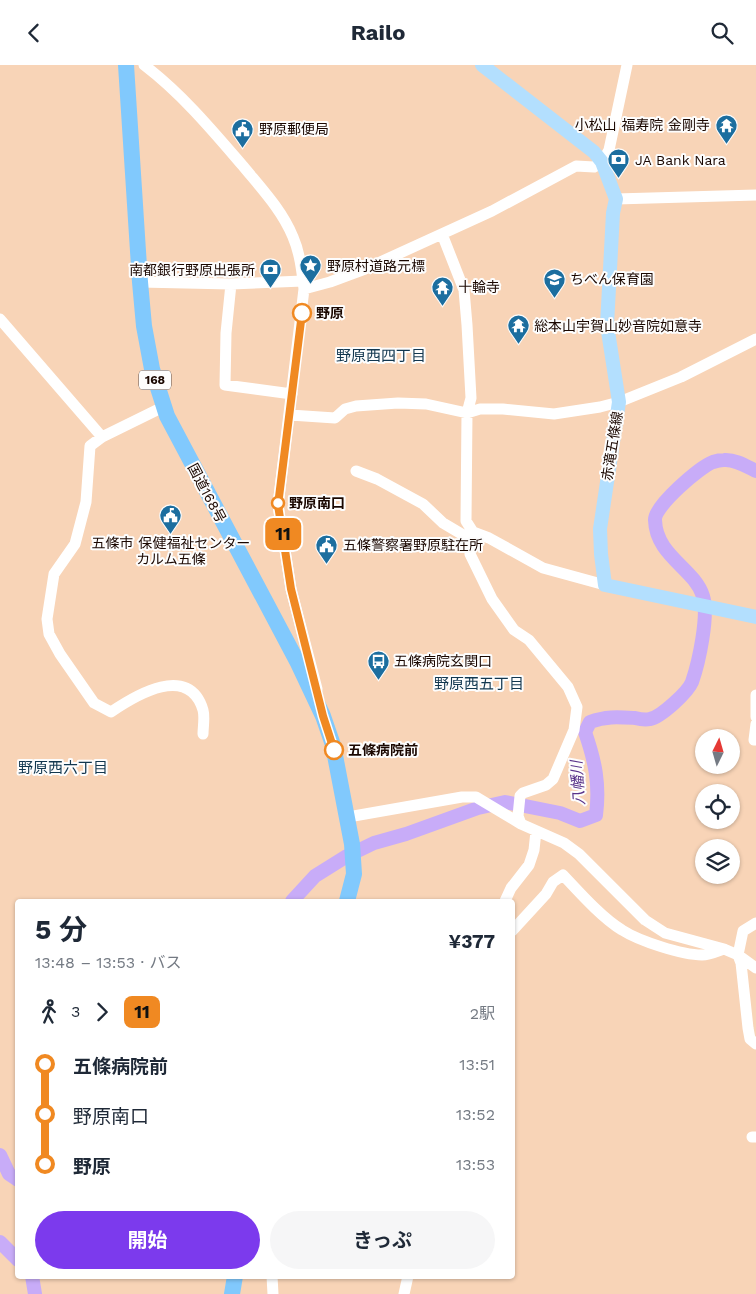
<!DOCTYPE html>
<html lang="ja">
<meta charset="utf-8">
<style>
body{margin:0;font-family:"Work Sans","Noto Sans JP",sans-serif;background:#f6f6f7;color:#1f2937;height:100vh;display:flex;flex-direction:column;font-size:19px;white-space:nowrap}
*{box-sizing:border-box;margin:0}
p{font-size:16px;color:#747a83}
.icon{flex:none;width:28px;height:28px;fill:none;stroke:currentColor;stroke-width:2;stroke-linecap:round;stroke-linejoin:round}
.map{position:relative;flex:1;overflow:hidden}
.drawer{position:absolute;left:15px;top:834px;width:500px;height:380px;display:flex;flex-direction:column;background:#fff;border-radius:5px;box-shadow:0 1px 4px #0004}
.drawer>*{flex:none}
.badge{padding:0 10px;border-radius:8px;font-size:18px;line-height:32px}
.needle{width:32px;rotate:5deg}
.buttons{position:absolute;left:695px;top:664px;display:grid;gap:10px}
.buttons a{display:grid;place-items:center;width:45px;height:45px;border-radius:50%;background:#fff;box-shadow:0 1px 4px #0004;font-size:25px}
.map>.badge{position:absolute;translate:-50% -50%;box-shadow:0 0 0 2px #fff}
.legs{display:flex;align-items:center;gap:8px;height:55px;padding:0 20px;font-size:16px}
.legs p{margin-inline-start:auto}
.overview{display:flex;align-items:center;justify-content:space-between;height:85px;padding:0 20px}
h1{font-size:28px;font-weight:700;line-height:38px}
.cta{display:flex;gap:10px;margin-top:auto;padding:10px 20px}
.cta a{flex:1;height:58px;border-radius:30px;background:#7c3aed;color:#fff;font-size:20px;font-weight:700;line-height:58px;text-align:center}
.cta a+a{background:#f6f6f7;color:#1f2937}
ul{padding:0 20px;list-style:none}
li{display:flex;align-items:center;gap:18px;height:50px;font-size:19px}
li i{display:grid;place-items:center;width:8px;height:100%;margin:0 6px;background:currentColor}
li i::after{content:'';width:12px;height:12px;margin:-6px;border:4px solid;border-radius:50%;background:#fff}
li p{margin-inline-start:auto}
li:first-child i{background:linear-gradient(#0000 50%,currentColor 0)}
li:last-child i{background:linear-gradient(currentColor 50%,#0000 0)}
header{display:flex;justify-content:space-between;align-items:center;height:65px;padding:0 20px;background:#fff;font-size:22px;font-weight:700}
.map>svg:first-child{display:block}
</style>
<header><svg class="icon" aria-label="back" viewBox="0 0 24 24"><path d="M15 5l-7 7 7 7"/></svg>Railo<svg class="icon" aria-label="search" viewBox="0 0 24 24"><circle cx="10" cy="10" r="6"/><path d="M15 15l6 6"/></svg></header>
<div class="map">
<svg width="756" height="1229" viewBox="0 0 756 1229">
<rect width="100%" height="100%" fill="#f8d4b7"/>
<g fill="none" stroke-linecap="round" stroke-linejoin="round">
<path stroke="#c8acf8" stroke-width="14" d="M292 836 315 811 347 791 374 778 406 769 478 743 505 737 560 748 580 756 596 750C600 719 595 696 585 667L590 657C606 651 618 652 635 653 639 654 646 655 650 654 661 652 688 627 692 617 699 597 709 550 703 531 694 503 656 491 655 455 654 441 700 402 713 397 716 396 721 395 724 395 735 394 746 401 756 406
M0 1090 9 1109 18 1115
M0 1177 18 1195
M32 1211 35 1229"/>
<path stroke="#fff" stroke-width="11" d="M144 0C182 29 212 65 243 101 261 123 282 145 293 172 300 188 302 207 304 224L278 440 291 524 317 624
M616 134 756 130
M442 169 464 225 467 260 471 333 467 348 466 456 473 467 489 473 543 503 605 520
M140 217 231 219 303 216
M231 219 226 268 225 320 292 329
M304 224 330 217 365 204 492 146 576 101 594 102 602 97 609 85 627 0
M0 254 102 372 163 342
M290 350 335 353 345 344 356 341 398 338 426 339 467 348 480 344H503L554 349 600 342 619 337 681 312 756 274
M102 372 90 381 86 437 75 479 54 509 47 554 49 569 60 589 94 638 111 647C136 630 189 598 203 645 205 652 203 662 203 669
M356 406 377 414 423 439 443 458 470 474
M473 467 470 474V489L492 534 514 565 529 575 568 622 577 642 574 665 553 714 546 720 523 728 520 731 518 751 521 759
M756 630V652
M756 659 754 675H756
M348 752 462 732H476L521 759 564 778 579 789 645 855 665 868 724 884 738 890 756 903
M505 836 511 823 529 800 534 785 536 766
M756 858 743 866 738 890 741 898 748 963 750 974 756 979
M512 866 546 829 553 817 563 810C579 827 602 853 622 865 639 876 682 890 702 890 710 890 718 886 724 884
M752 1072H756
M272 1211 273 1229
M404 1229 408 1211"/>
<path stroke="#b3dffe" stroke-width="14" d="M482 0 594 87 602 97 616 134 613 148 607 260 619 337 600 464 601 489 605 520 756 552"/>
<path stroke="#81c9fd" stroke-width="16" d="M126 0 140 217 144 261 152 304 167 351 298 598 323 651 333 680 352 779 354 809 347 836
M232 1229 235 1211"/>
</g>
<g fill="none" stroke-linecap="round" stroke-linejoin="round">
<defs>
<path id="line-1" d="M302 248 278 440 291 524 323 651 334 685"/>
</defs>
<use href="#line-1" stroke="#fff" stroke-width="11"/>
<use href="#line-1" stroke="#f08922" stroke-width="8"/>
</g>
<defs>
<symbol id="temple-pin" viewBox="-11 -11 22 30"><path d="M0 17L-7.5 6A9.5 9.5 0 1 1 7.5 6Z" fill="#1c6e9f" stroke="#fdfdfd"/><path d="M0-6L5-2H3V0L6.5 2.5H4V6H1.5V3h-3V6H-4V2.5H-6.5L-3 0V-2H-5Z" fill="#fff"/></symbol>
<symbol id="civic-pin" viewBox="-11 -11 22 30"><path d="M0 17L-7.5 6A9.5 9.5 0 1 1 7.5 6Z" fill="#1c6e9f" stroke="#fdfdfd"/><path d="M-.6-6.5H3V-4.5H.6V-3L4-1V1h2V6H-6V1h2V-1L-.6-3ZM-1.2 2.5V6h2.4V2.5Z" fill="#fff"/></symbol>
<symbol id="bank-pin" viewBox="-11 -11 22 30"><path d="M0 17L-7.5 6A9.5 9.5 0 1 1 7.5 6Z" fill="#1c6e9f" stroke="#fdfdfd"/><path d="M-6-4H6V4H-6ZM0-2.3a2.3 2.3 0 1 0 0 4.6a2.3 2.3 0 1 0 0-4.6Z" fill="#fff"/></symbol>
<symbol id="sight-pin" viewBox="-11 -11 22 30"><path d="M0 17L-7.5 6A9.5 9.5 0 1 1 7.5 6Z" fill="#1c6e9f" stroke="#fdfdfd"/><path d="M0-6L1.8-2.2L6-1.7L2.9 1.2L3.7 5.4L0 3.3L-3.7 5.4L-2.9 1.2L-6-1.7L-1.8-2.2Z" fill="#fff"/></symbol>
<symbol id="school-pin" viewBox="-11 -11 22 30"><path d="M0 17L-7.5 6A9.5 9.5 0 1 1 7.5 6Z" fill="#1c6e9f" stroke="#fdfdfd"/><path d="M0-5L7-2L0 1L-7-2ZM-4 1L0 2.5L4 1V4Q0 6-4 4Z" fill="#fff"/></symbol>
<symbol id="bus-pin" viewBox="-11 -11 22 30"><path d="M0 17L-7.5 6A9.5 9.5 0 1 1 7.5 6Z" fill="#1c6e9f" stroke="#fdfdfd"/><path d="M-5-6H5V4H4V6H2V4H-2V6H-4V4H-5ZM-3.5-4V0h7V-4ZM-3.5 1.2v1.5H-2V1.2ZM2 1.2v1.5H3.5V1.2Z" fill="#fff"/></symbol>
</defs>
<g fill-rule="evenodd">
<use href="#temple-pin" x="714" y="48" width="25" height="34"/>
<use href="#civic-pin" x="230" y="52" width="25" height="34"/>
<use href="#bank-pin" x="606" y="82" width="25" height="34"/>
<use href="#sight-pin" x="298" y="188" width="25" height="34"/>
<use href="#bank-pin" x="258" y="192" width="25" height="34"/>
<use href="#school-pin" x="542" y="202" width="25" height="34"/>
<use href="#temple-pin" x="430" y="210" width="25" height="34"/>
<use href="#temple-pin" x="506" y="248" width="25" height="34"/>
<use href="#civic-pin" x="158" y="438" width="25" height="34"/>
<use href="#civic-pin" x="314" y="468" width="25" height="34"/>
<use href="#bus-pin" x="366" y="584" width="25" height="34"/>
</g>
<g fill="#fff" stroke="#f08922" stroke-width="2.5">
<circle cx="302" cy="248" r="9"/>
<circle cx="278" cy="438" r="6"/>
<circle cx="334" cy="685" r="9"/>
</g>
<g text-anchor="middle" stroke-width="4" stroke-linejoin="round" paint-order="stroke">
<rect fill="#fdfdfd" stroke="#5e514c" stroke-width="1" x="139" y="305.5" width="32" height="19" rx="4"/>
<g font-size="12" font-weight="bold" fill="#1a0700">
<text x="155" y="319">168</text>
</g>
<g font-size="14" fill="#1a0700" stroke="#fdfdfd" text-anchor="start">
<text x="710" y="65" text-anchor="end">小松山 福寿院 金剛寺</text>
<text x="259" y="69">野原郵便局</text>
<text x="635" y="100">JA Bank Nara</text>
<text x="327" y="206">野原村道路元標</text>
<text x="255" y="210" text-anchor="end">南都銀行野原出張所</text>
<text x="570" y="219">ちべん保育園</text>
<text x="458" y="227">十輪寺</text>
<text x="534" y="266">総本山宇賀山妙音院如意寺</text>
<text x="171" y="483" text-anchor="middle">五條市 保健福祉センター<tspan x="171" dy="16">カルム五條</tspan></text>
<text x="343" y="485">五條警察署野原駐在所</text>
<text x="394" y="601">五條病院玄関口</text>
</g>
<g font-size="14" font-weight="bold" fill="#1a0700" stroke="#fdfdfd" text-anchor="start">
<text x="316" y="253">野原</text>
<text x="289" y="443">野原南口</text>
<text x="348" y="690">五條病院前</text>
</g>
<g font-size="14" fill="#1a0700" stroke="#fdfdfd">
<text transform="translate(612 381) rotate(-81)" y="5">赤滝五條線</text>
<text transform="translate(207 428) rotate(62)" y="5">国道168号</text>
</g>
<g font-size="15" fill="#12374f" stroke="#fdfdfd">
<text x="381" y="296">野原西四丁目</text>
<text x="479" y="624">野原西五丁目</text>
<text x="63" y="708">野原西六丁目</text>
</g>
<g font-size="15" font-style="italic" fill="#59338a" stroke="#fdfdfd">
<text transform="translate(578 718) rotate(-94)" y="5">八幡川</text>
</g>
</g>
</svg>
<div class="buttons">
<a><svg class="needle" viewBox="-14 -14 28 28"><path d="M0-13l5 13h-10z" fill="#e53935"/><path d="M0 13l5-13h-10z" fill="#747a83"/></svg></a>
<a><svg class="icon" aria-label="locate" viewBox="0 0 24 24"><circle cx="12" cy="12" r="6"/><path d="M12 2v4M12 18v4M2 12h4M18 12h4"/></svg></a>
<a><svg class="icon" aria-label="layers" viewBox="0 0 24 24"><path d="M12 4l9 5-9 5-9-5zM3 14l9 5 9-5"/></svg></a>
</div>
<b class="badge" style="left:283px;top:469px;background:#f08922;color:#111">11</b>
<section class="drawer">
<div class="overview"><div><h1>5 分</h1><p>13:48 – 13:53 · バス</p></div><b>¥377</b></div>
<div class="legs"><svg class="icon" aria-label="walk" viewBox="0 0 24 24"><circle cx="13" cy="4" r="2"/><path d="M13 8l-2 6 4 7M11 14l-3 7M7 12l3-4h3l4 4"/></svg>3<svg class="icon" aria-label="forward" viewBox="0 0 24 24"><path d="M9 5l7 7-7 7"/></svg><b class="badge" style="background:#f08922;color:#111">11</b><p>2駅</p></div>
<ul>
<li><i style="color:#f08922"></i><b>五條病院前</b><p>13:51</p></li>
<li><i style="color:#f08922"></i><span>野原南口</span><p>13:52</p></li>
<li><i style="color:#f08922"></i><b>野原</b><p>13:53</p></li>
</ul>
<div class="cta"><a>開始</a><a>きっぷ</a></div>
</section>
</div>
